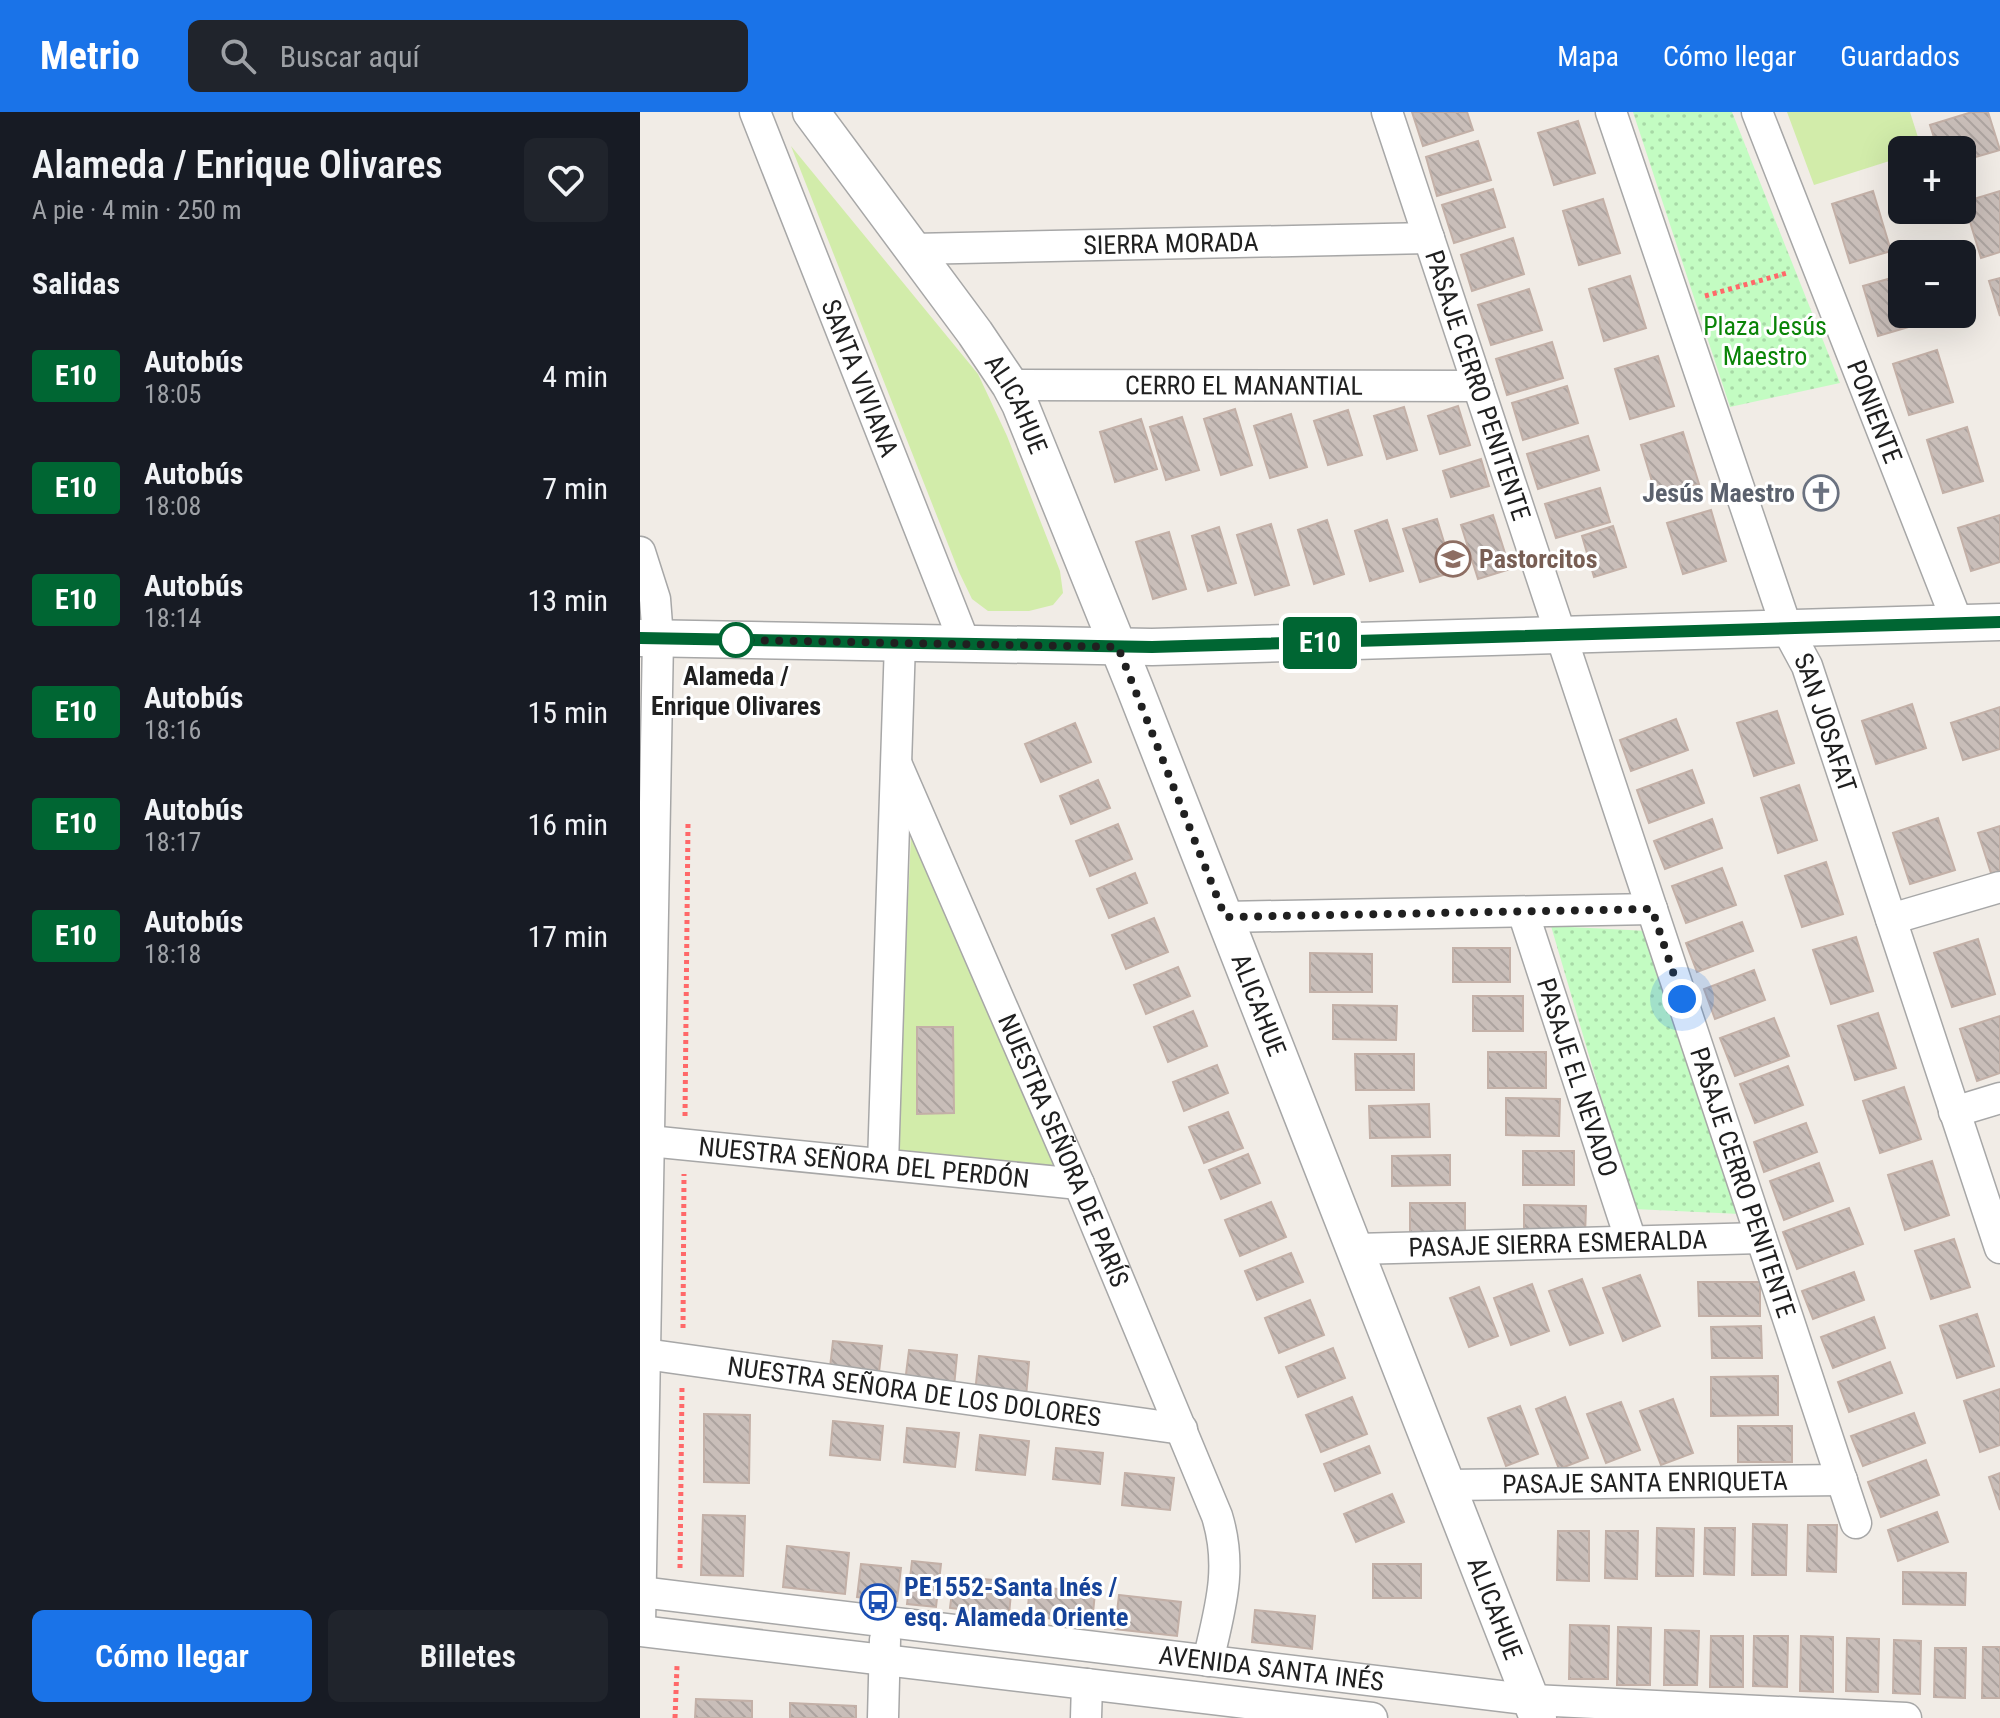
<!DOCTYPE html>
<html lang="es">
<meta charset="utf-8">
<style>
body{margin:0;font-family:"Roboto Condensed",sans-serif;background:#20242c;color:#f1f3f6;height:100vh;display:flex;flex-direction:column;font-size:30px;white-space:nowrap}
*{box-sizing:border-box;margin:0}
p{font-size:26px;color:#9ea1a6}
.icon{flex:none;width:44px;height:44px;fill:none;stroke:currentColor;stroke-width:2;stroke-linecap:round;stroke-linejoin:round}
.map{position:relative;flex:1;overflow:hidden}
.details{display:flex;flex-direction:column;background:#171b24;width:640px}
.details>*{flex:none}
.badge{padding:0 16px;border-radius:6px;font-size:28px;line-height:52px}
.controls{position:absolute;left:1248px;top:24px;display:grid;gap:16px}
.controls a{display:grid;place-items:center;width:88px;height:88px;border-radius:12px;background:#171b24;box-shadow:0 8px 32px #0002;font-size:40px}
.you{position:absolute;width:40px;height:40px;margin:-20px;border:6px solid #fff;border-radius:50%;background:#1a73e8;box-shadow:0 0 0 12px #1a73e833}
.map>.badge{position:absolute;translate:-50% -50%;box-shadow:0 0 0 4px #fff}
h2{padding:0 32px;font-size:30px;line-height:72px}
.round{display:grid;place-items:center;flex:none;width:84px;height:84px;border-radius:12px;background:#20242c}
.overview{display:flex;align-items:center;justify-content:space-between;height:136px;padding:0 32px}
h1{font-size:38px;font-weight:600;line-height:60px}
.primary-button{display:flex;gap:16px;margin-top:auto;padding:16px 32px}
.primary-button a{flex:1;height:92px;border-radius:12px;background:#1a73e8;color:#fff;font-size:32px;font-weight:600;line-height:92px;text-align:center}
.primary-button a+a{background:#20242c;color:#f1f3f6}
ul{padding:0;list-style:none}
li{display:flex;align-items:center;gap:24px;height:112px;padding:0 32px}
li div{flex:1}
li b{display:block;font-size:30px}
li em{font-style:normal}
li .badge{min-width:88px;font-weight:700;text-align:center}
header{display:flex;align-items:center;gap:48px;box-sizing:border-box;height:112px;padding:0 40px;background:#1a73e8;color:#fff}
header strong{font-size:38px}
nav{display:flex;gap:44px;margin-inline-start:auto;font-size:28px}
.search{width:560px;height:72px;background:#20242c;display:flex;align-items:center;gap:20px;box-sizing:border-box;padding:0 28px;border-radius:12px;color:#9ea1a6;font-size:30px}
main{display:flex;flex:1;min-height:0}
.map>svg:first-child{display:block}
</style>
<header>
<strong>Metrio</strong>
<div class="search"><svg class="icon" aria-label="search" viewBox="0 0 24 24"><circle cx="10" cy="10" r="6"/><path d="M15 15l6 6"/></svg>Buscar aquí</div>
<nav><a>Mapa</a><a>Cómo llegar</a><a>Guardados</a></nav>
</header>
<main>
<section class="details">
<div class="overview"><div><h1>Alameda / Enrique Olivares</h1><p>A pie · 4 min · 250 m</p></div><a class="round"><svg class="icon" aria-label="heart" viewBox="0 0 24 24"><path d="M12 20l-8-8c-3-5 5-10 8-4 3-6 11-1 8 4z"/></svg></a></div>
<h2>Salidas</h2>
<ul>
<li><span class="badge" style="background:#063;color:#fff">E10</span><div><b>Autobús</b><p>18:05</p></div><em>4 min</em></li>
<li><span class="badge" style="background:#063;color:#fff">E10</span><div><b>Autobús</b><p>18:08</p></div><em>7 min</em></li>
<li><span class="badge" style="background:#063;color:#fff">E10</span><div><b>Autobús</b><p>18:14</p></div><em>13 min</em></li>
<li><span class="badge" style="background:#063;color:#fff">E10</span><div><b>Autobús</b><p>18:16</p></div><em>15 min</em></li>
<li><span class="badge" style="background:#063;color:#fff">E10</span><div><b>Autobús</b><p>18:17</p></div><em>16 min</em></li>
<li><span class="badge" style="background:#063;color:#fff">E10</span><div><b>Autobús</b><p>18:18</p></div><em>17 min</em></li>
</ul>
<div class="primary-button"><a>Cómo llegar</a><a>Billetes</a></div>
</section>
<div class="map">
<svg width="1360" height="1606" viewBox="0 0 1360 1606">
<defs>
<pattern id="park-dots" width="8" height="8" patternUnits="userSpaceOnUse" patternTransform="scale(2)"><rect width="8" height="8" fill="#c3fcc2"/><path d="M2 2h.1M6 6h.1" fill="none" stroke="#a7d8a6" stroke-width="1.8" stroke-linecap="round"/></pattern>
<pattern id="building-back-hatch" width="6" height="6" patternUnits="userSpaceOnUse" patternTransform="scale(2)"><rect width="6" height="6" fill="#c9beb9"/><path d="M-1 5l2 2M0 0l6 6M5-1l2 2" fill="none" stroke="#aca39f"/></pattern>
</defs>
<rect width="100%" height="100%" fill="#f1ece6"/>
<path fill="#d2ecaa" d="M1147 0H1270L1282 38H1262V45L1174 73Z
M151 34 338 262 367 324 420 459 423 481 413 493 389 499H348L332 487 319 460Z
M271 722 416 1049 408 1060 265 1045 257 1034Z"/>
<path fill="url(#park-dots)" d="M993 0H1092L1200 271 1090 295Z
M911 814 1008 819 1100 1102 994 1097Z"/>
<path fill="url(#building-back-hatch)" stroke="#c3b0a7" stroke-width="2" d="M772 0H827L833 18 783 34Z
M1332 0H1348L1360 38 1322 49V38H1298L1290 13Z
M938 9 955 61 914 73 898 21Z
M838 29 851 68 797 84 786 45Z
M853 77 865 115 814 131 802 93Z
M1233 79 1251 139 1210 151 1192 92Z
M1360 79V140L1341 146 1324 90Z
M963 87 980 141 939 153 923 99Z
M873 126 884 162 832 179 821 143Z
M1262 163V202H1279L1282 211 1238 224 1223 174Z
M990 164 1006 216 964 229 949 177Z
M1360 166V204L1349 169Z
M889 177 902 218 851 233 838 193Z
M912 230 923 266 867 283 856 247Z
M1297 238 1313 290 1269 303 1253 252Z
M1018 244 1034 294 990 307 975 257Z
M927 274 938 311 883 328 872 291Z
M818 294 830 333 800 342 788 304Z
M764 295 777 338 747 347 734 304Z
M595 297 612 353 581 363 564 307Z
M708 298 722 343 688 353 674 309Z
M651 302 667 355 630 366 614 314Z
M542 305 559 358 526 368 510 315Z
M501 307 517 357 475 370 460 320Z
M1327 315 1343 369 1303 381 1287 328Z
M1043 320 1059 372 1017 386 1001 333Z
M948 324 959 358 898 377 887 342Z
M841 347 849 374 811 385 803 359Z
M960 376 970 410 916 426 905 392Z
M1071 398 1086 449 1043 462 1027 411Z
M853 403 870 457 838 467 821 413Z
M1360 403V450L1331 459 1318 416Z
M797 407 813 460 780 470 763 417Z
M687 408 704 462 674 472 658 418Z
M747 408 763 459 730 469 715 419Z
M631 412 649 473 615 483 597 423Z
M973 414 986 455 954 465 942 424Z
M579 415 596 471 568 479 552 424Z
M529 420 546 477 513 487 496 430Z
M1272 592 1286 636 1236 652 1222 609Z
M1360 595V637L1323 648 1311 611Z
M1137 599 1154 651 1114 664 1097 611Z
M1036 607 1048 638 991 659 980 628Z
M435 611 451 650 401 670 385 632Z
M1052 658 1064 691 1009 711 997 678Z
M458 668 470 696 431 712 420 684Z
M1159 673 1177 728 1138 741 1121 686Z
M1298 706 1315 758 1270 772 1253 721Z
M1072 707 1082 736 1025 757 1014 729Z
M478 712 492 747 450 764 436 729Z
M1360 714V759L1351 761 1338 721Z
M1186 750 1203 802 1162 815 1145 764Z
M1082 756 1096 793 1046 811 1032 774Z
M495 761 507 791 469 806 457 777Z
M514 806 528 840 486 857 472 823Z
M1102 810 1113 839 1057 860 1046 831Z
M1216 825 1233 879 1191 892 1173 838Z
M1338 827 1355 882 1312 895 1294 841Z
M813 836H870V870H813Z
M670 841 732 842V880H670Z
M538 855 550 884 506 902 494 873Z
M1114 858 1125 888 1075 907 1064 877Z
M833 884H883V919H833Z
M693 893 757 894 756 928 693 927Z
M553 899 567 934 528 950 514 915Z
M1238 901 1256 956 1215 968 1198 914Z
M1360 904V961L1337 969 1320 917Z
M1134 906 1149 944 1095 964 1080 926Z
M277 915H313L314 1001 277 1002Z
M848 940H906V976H848Z
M715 942H774V978H716Z
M577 953 588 981 544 999 533 970Z
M1148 954 1163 993 1115 1011 1100 972Z
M1264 975 1281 1027 1240 1041 1223 989Z
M866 986 920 987 919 1024 866 1023Z
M789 992 790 1025 730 1026 729 994Z
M588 1000 603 1036 564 1051 549 1015Z
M1166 1011 1177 1040 1124 1060 1114 1030Z
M883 1039H934V1073H883Z
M608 1042 620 1071 581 1087 569 1058Z
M810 1043V1073L752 1074V1044Z
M1292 1049 1309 1103 1265 1118 1248 1063Z
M1179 1051 1193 1089 1144 1108 1130 1069Z
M631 1090 646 1125 600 1144 585 1108Z
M770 1091H825V1122H770Z
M884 1093 946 1094 945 1125 884 1124Z
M1209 1096 1223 1132 1157 1157 1143 1120Z
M1314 1127 1330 1175 1291 1187 1275 1139Z
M651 1141 663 1170 617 1188 605 1159Z
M1214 1160 1224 1188 1173 1207 1162 1179Z
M1000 1163 1020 1214 983 1229 963 1176Z
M942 1167 963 1221 930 1233 909 1179Z
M1058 1170H1120V1204H1059Z
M892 1172 909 1219 871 1233 854 1186Z
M839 1175 858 1224 829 1235 810 1186Z
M670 1188 684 1223 639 1241 625 1206Z
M1337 1202 1354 1254 1317 1266 1300 1214Z
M1234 1205 1245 1236 1193 1256 1181 1225Z
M1121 1214 1122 1246H1072L1071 1215Z
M193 1229 242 1234 238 1269 189 1264Z
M693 1236 705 1266 658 1285 646 1255Z
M269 1238 317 1243 314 1275 265 1270Z
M339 1244 389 1250 386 1285 335 1280Z
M1250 1250 1262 1281 1209 1300 1198 1270Z
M1138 1264V1303L1071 1304V1265Z
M1360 1277V1333L1340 1340 1324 1289Z
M712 1285 727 1322 681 1340 666 1303Z
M925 1285 948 1346 919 1357 896 1297Z
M1033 1287 1053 1341 1021 1353 1000 1299Z
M981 1290 1000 1338 966 1351 947 1302Z
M880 1294 898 1342 866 1354 848 1306Z
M1274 1301 1285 1331 1223 1354 1211 1324Z
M64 1302 110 1303 109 1371 64 1370Z
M193 1309 243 1314 240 1348 190 1343Z
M1098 1314H1152V1350H1098Z
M267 1316 319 1321 315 1355 264 1350Z
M340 1323 389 1329 385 1363 336 1358Z
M729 1334 740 1361 695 1379 684 1352Z
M416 1336 463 1341 460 1372 413 1367Z
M1286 1348 1299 1383 1241 1405 1228 1370Z
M485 1361 534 1366 530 1398 482 1393Z
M1360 1361V1398L1349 1365Z
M752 1382 764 1410 716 1430 704 1402Z
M1297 1400 1308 1430 1258 1449 1248 1418Z
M63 1403 105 1404 103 1464 61 1463Z
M1113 1412 1147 1413 1146 1463H1112Z
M1168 1413H1197L1196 1460 1167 1459Z
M1017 1416 1054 1417 1053 1464H1016Z
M1065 1416H1095L1094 1463 1064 1462Z
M918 1419H949V1469L917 1468Z
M966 1419H998L997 1467 965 1466Z
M147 1434 209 1441 205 1482 143 1475Z
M272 1449 301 1452 296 1495 267 1492Z
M221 1452 261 1456 257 1489 217 1485Z
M733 1452H781V1486H733Z
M1263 1460 1326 1461 1325 1493 1263 1492Z
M314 1464 372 1470 369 1503 310 1496Z
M390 1474 455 1481 452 1511 387 1504Z
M479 1483 541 1490 537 1524 475 1517Z
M615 1498 675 1504 672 1537 612 1530Z
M930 1513 969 1514 968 1567H929Z
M978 1515 1011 1516 1010 1573H977Z
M1025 1518 1059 1519 1057 1573H1024Z
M1071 1524H1103V1575H1070Z
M1114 1524H1148L1147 1575 1113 1574Z
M1161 1524 1193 1525V1580L1160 1579Z
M1207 1526 1239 1527 1238 1580 1206 1579Z
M1254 1528 1281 1529 1280 1582 1253 1581Z
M1343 1535H1360V1586H1342Z
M1295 1536H1326L1325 1586 1294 1585Z
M56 1587 112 1589V1606H55Z
M150 1591 216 1594V1606H150Z"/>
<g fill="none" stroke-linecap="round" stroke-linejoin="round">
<defs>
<g id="minor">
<path id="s1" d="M115 0 325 532"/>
<path id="s2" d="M747 0 1216 1411"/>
<path id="s3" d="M971 0 1147 517 1167 554 1360 1136"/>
<path id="s4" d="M1117 0 1318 512"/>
<path id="s5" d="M273 137 789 126"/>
<path id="s6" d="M370 273 838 274"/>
<path d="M0 440 15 487 18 526 0 1513"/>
<path id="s7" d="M257 653 439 1072 577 1404C593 1456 580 1497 568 1549"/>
<path id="s8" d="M883 800 991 1129"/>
<path d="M585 805 1012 797"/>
<path d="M1251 807 1360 775"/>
<path d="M1314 1000 1360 986"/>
<path id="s9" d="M9 1029 439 1072"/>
<path d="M243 1052 260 530"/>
<path id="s10" d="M716 1137 1121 1126"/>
<path id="s11" d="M5 1242 542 1317"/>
<path id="s12" d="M809 1373 1202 1368"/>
<path id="s13" d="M0 1480 893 1588 1266 1606"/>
<path d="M0 1519 732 1606"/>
<path d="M243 1606 245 1528"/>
<path d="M446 1606 447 1572"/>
</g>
<g id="tertiary">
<path id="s14" d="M171 0 335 221 370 273 380 292 494 574 898 1606"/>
<path d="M0 526 512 535 1360 510"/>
</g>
</defs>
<use href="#minor" stroke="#a7a7a7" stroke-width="33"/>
<use href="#tertiary" stroke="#a7a7a7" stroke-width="39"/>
<path stroke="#ff6869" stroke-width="5" stroke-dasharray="4 4" stroke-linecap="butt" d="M1065 184 1147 161
M45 1004 48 710
M43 1216 44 1062
M40 1456 42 1274
M35 1606 37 1554"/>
<use href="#minor" stroke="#fff" stroke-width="30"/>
<use href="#tertiary" stroke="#fff" stroke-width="36"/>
</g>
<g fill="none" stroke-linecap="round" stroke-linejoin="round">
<defs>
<path id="line" d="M0 526 512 535 1360 510"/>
</defs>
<use href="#line" stroke="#fff" stroke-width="18"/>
<use href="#line" stroke="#063" stroke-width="12"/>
<path stroke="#202020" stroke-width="8" stroke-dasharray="0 14.4" d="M96 528 478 535 585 805 1012 797 1042 887"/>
</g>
<defs>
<symbol id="church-ring" viewBox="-11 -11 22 22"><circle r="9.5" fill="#fff" stroke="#6b7280" stroke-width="1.5"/><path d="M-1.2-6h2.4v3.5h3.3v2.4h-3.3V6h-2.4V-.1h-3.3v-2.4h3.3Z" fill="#6b7280"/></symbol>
<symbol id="school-ring" viewBox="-11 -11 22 22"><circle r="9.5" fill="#fff" stroke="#8d6e63" stroke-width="1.5"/><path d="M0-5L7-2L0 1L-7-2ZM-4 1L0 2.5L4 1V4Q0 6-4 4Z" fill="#8d6e63"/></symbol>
<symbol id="bus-ring" viewBox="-11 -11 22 22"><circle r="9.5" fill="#fff" stroke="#1a4fb4" stroke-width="1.5"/><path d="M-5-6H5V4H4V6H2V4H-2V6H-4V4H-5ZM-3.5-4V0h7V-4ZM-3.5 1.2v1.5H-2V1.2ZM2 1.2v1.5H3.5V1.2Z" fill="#1a4fb4"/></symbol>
</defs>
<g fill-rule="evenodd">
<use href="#church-ring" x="1161" y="361" width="40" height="40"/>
<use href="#school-ring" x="793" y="427" width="40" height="40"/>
<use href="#bus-ring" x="218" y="1470" width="40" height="40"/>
</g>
<circle fill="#fff" stroke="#063" stroke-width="4" cx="96" cy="528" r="16"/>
<g text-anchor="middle" stroke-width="6" stroke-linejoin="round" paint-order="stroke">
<g font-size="26" fill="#202020" stroke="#fff">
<text dy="9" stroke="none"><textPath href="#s5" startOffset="258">SIERRA MORADA</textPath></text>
<text dy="9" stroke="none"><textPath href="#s1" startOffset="286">SANTA VIVIANA</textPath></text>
<text dy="9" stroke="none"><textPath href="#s6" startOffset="234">CERRO EL MANANTIAL</textPath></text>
<text dy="9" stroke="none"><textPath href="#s2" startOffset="288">PASAJE CERRO PENITENTE</textPath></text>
<text dy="9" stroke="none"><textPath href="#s14" startOffset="358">ALICAHUE</textPath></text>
<text dy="9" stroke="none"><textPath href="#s4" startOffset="322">PONIENTE</textPath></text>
<text dy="9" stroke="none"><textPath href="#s3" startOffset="648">SAN JOSAFAT</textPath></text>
<text dy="9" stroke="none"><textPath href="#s14" startOffset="1006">ALICAHUE</textPath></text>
<text dy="9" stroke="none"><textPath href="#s8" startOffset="174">PASAJE EL NEVADO</textPath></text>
<text dy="9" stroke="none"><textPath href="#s7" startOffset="420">NUESTRA SEÑORA DE PARÍS</textPath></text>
<text dy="9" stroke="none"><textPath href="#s9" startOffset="216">NUESTRA SEÑORA DEL PERDÓN</textPath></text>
<text dy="9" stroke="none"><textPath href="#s2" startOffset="1128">PASAJE CERRO PENITENTE</textPath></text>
<text dy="9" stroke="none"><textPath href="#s10" startOffset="202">PASAJE SIERRA ESMERALDA</textPath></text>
<text dy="9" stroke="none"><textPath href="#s11" startOffset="272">NUESTRA SEÑORA DE LOS DOLORES</textPath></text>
<text dy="9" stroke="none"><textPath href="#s12" startOffset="196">PASAJE SANTA ENRIQUETA</textPath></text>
<text dy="9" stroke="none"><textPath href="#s14" startOffset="1654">ALICAHUE</textPath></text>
<text dy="9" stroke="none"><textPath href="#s13" startOffset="636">AVENIDA SANTA INÉS</textPath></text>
</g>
<g font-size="26" fill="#0a8407" stroke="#fff">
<text x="1125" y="223">Plaza Jesús<tspan x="1125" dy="30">Maestro</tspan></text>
</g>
<g font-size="26" font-weight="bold" fill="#5b616d" stroke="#fff" text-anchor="end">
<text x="1155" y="390">Jesús Maestro</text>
</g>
<g font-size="26" font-weight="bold" fill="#785e54" stroke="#fff" text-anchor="start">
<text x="839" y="456">Pastorcitos</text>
</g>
<g font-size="26" font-weight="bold" fill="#202020" stroke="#fff">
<text x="96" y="573">Alameda /<tspan x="96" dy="30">Enrique Olivares</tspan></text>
</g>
<g font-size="26" font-weight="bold" fill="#164399" stroke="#fff" text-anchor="start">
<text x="264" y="1484">PE1552-Santa Inés /<tspan x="264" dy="30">esq. Alameda Oriente</tspan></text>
</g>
</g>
</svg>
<div class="controls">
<a>+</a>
<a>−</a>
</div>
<div class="you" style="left:1042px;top:887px"></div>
<b class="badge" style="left:680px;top:531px;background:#063;color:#fff">E10</b>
</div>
</main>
